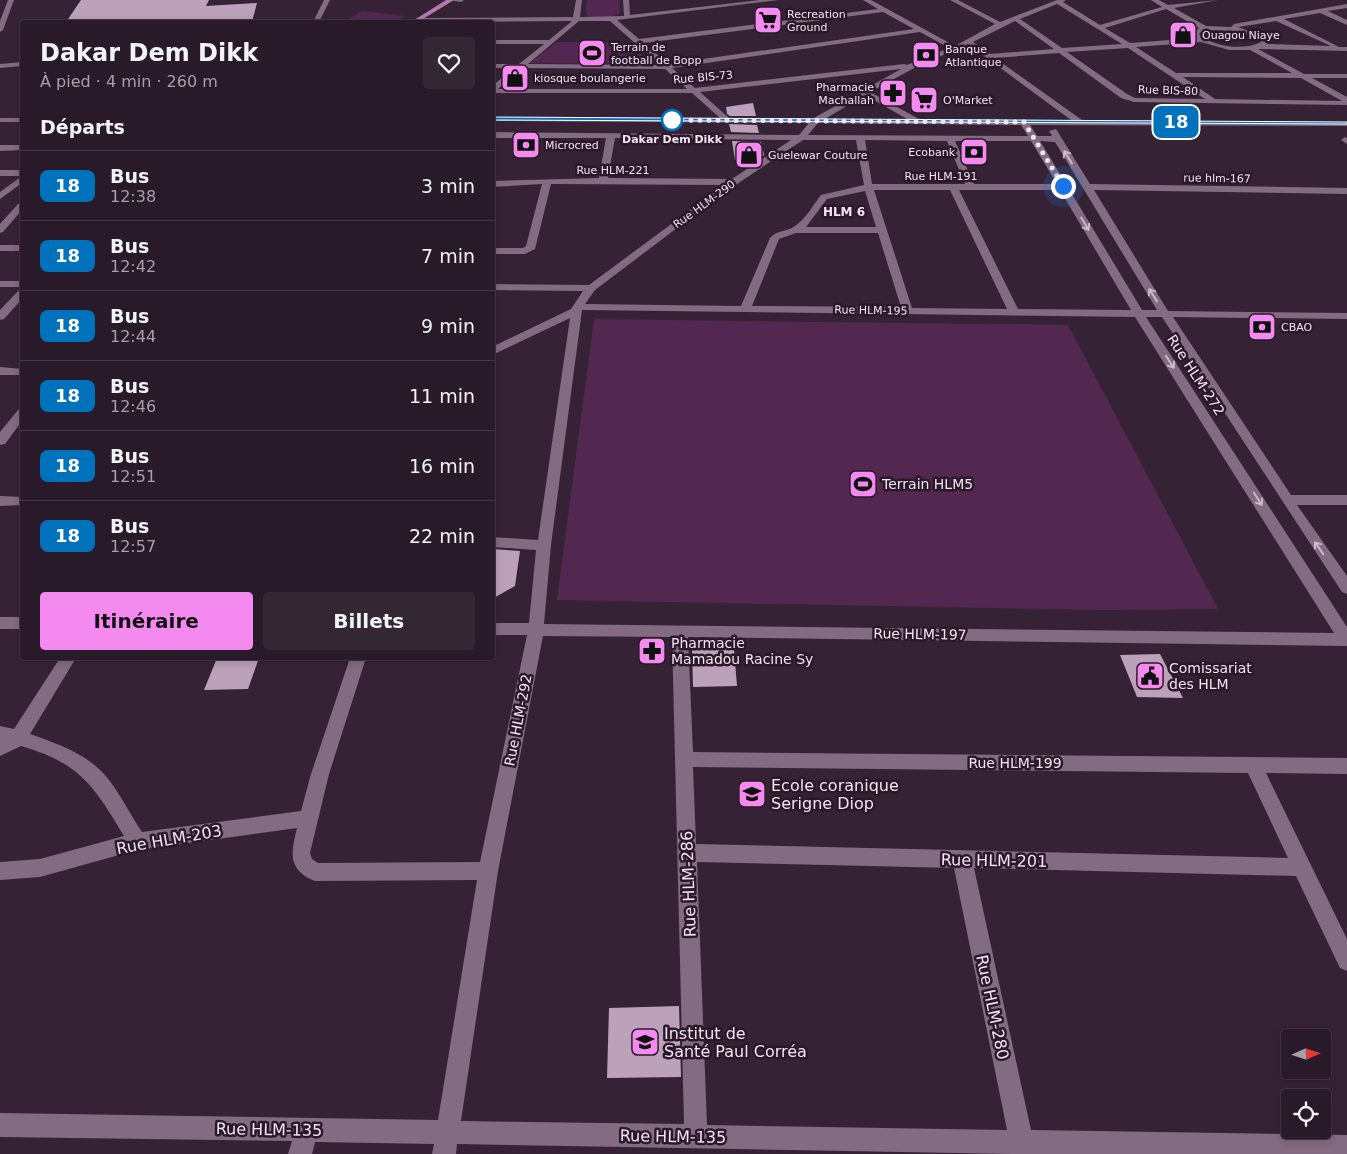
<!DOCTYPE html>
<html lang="fr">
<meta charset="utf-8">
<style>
body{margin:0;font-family:"DejaVu Sans",sans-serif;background:#342734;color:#f1f3f6;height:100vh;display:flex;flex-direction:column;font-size:19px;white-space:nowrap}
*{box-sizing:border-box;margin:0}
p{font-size:16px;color:#a5a1a8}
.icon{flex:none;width:28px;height:28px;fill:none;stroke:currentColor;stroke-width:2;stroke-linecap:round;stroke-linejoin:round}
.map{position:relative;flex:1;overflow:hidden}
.panel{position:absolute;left:20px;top:20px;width:475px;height:640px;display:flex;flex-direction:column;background:#281a28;border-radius:5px;box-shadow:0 2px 8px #0003,0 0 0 1px #443845}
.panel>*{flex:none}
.badge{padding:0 10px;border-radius:8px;font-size:18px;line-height:32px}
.needle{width:32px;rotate:87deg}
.fabs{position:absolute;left:1281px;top:1029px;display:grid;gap:10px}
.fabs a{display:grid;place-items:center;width:50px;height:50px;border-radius:5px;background:#281a28;box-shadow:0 2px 8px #0003,0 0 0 1px #443845;font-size:25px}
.you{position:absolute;width:25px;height:25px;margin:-12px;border:4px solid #fff;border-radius:50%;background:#1a73e8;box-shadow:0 0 0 8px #1a73e833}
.map>.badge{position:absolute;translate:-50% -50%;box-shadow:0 0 0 2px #fff}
h2{padding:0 20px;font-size:19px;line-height:45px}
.round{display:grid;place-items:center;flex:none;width:52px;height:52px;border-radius:5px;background:#342734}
.summary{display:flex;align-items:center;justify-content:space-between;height:85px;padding:0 20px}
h1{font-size:24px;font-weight:800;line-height:38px}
.cta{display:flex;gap:10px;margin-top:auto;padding:10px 20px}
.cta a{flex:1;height:58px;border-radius:5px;background:#f489f0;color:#111;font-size:20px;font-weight:800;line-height:58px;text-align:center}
.cta a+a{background:#342734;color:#f1f3f6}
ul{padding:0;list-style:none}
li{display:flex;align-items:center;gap:15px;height:70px;padding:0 20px;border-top:1px solid #443845}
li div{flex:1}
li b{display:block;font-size:19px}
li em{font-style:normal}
li .badge{min-width:55px;font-weight:700;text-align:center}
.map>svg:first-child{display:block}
</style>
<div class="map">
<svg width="1347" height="1154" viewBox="0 0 1347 1154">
<rect width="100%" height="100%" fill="#362235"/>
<path fill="#522851" d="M588 0H619L620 13C612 19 596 18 586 15V1Z
M362 11 406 16 396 22H343Z
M557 42H629L651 64 530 63Z
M594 319 1068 325 1218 609 1105 610 557 600Z"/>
<path fill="#bba1b9" d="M81 0H209L206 6 257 3 252 22H66Z
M753 103 756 116H730L727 114 726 107Z
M729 124 757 125 759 133 731 132Z
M732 141 761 142 764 155 757 160H735Z
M492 549 520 551 515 586 492 599Z
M692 649H734L737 686 693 687Z
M1160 654 1183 698 1137 697 1120 655Z
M217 658H259L248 689 204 690Z
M679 1006 681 1077 607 1078 609 1008Z"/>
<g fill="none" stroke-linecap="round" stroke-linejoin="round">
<path fill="#836b81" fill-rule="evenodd" d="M8 0H14L3 30 0 32V21Z
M324 0H330L319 22H313Z
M448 0H464L461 2Z
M576 0H582L580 17 624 16 623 0H629L630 15 760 0H779L617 20 639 39 878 9 863 0H871L955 46 995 24 950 0H958L1000 22 1057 0H1066L1063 2 1100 25 1162 7 1151 0H1159L1168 5 1218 0 1174 8 1206 26 1231 27 1234 24 1347 4V8L1328 11 1347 20V25L1320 13 1284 19 1339 47H1347V51L1258 49 1304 74H1347V78H1312L1347 97V105L1134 102 1121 98 1059 53 995 58 1082 120 1347 122V126L1030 125 1037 136H1052L1049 131 1056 129 1090 184 1347 188V194L1094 190 1168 311 1347 313V319L1173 317 1291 495H1347V505H1297L1347 576V594L1342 592 1162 317H1146L1347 627V646L688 637 693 752 1347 758V774L1266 773 1347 939V971L1340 968 1296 876 974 868 1031 1130 1347 1135V1154H1012L457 1144 456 1154H432L434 1144 315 1142 312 1154H288L292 1141 0 1137V1113L438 1120 477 880 315 881C287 870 291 852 297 828L137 850 40 877 0 880V862L40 859 124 836C94 786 80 763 21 746L0 756V726L14 729 60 658H76L30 734C55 743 85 753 104 774 119 791 129 813 142 832L301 811 311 774 350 658H366L329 774 310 853 312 859 318 863 480 862 527 635H492V623H529L536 550 492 547V537L538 540 570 318 492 355V347L571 309 583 291 492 290V284L589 285 724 185 551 184 535 249 525 254H492V248H523L526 246 542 184 492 187V181L599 178 606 138H492V132L799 135 809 123 492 121V117L720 118 692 93H492V86L514 68H492V64H519L544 44H492V40H549L572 21 417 22 414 20 417 18 573 17ZM1057 4 1122 44 1062 48 1020 19ZM1166 9 1199 28 1192 34 1196 38 1130 43 1105 28ZM883 12 914 29 668 64 644 43ZM579 21H610L660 65 528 64ZM1015 21 1054 49 990 54 973 42ZM1276 21 1331 46 1268 44 1265 37 1238 27ZM1205 30 1236 31 1260 39 1261 42C1244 51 1213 47 1199 34ZM920 32 949 48 907 65 904 64 695 88 672 68ZM1201 42 1229 50H1250L1292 73H1176L1136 47ZM968 44 1071 120 919 119 870 92 916 67ZM1128 48 1205 99 1135 98 1127 94 1067 52ZM523 68 665 69 687 89H498ZM901 69 814 118H729L700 92ZM1183 77 1301 78 1342 101 1215 99ZM865 95 907 119H825ZM818 123 1021 125 1028 136 808 135ZM615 138 791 140 732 179 608 178ZM803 140H856L864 185 821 195C813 205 806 219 795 226 787 232 777 230 770 238L741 306 585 304 595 290 722 194ZM865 140 947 141 965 184H872ZM955 141H1031L1057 184H974ZM1040 141 1055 142 1157 310H1142ZM874 190H950L1007 309 912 308ZM959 190H1060L1131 310 1018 309ZM865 191 876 227H806L827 199ZM796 233H878L901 307 752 306 779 239ZM582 310 1135 317 1334 633 544 624 551 545ZM543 636 672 637 684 1124 461 1121 498 871ZM693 767 1248 773 1288 858 696 844ZM697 862 954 868 1007 1130 707 1125Z
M22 62V66L0 68V64Z
M0 118H22V122H0Z
M1345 137 1347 138V144L1341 140Z
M0 145H22V150L0 151Z
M0 170H22V176H0Z
M22 176V183L0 199V192Z
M18 204H22V210L3 232 0 233V224Z
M0 245H22V251H0Z
M0 281H22V287H0Z
M22 290V299L4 319 0 320V310L18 291Z
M0 367 22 369V375H0Z
M22 409V421L5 444 0 445V432L18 410Z
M0 496 22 497V505L0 506Z
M0 617H22V629H0Z"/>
<path fill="#b179ae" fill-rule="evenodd" d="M446 0H454L418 22H411Z"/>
</g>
<defs><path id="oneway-shaft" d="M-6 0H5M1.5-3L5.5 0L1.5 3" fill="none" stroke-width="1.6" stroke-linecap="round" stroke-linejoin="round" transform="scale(1.25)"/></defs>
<g stroke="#cbbaca">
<use href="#oneway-shaft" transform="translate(1068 157) rotate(-122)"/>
<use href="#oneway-shaft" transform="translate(1085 224) rotate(59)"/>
<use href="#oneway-shaft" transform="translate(1153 295) rotate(-122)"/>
<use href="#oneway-shaft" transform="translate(1170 362) rotate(57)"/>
<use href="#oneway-shaft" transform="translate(1258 499) rotate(57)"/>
<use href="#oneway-shaft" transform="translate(1319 548) rotate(-125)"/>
</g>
<path fill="#0072bc" stroke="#fff" d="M492 117 1347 122V124L491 120Z"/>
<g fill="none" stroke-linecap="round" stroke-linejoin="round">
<path stroke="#f2e4f1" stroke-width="5" stroke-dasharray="0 9" d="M672 120H668L1024 122 1063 186"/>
</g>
<defs>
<symbol id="supermarket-square" viewBox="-11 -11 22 22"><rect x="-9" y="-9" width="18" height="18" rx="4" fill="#f489f0" stroke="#2b182a"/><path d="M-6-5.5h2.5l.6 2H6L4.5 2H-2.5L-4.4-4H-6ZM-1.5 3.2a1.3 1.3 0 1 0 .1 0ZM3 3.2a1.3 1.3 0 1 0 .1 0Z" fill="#111"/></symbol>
<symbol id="shop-square" viewBox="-11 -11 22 22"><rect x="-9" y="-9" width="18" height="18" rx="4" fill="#f489f0" stroke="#2b182a"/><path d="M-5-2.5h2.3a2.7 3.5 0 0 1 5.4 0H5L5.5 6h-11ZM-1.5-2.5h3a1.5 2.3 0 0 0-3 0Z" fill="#111"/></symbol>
<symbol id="stadium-square" viewBox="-11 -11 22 22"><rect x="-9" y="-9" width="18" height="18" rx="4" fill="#f489f0" stroke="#2b182a"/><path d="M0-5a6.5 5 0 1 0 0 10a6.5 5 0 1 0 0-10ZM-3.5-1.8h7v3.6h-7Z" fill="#111"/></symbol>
<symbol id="bank-square" viewBox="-11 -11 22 22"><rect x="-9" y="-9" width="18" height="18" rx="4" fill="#f489f0" stroke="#2b182a"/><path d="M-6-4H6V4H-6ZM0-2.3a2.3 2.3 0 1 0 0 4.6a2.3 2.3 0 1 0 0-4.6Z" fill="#111"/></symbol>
<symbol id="pharmacy-square" viewBox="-11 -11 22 22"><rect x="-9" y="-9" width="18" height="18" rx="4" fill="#f489f0" stroke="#2b182a"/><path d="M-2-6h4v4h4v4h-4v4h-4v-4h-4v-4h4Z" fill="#111"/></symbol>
<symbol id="civic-square" viewBox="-11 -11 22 22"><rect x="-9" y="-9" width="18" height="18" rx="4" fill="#f489f0" stroke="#2b182a"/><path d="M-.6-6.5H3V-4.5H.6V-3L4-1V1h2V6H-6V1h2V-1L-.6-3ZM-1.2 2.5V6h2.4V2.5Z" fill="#111"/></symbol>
<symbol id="school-square" viewBox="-11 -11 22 22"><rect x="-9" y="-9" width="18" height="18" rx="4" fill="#f489f0" stroke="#2b182a"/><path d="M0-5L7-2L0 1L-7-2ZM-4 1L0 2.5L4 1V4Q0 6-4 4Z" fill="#111"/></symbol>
<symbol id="university-square" viewBox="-11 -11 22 22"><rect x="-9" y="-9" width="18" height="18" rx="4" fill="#f489f0" stroke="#2b182a"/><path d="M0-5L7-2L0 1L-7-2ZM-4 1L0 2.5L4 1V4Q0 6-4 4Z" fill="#111"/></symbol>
</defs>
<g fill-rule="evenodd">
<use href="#supermarket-square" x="752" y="4" width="32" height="32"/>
<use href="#shop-square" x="1167" y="19" width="32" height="32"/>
<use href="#stadium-square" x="576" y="37" width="32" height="32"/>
<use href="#bank-square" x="910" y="39" width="32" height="32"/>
<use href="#shop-square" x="499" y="62" width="32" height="32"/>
<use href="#pharmacy-square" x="877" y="77" width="32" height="32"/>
<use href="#supermarket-square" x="908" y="84" width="32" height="32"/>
<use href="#bank-square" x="510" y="129" width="32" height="32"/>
<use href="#bank-square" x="958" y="136" width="32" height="32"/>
<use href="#shop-square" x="733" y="139" width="32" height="32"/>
<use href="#bank-square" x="1246" y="311" width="32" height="32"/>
<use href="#stadium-square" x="847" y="468" width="32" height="32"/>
<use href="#pharmacy-square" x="636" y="635" width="32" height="32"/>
<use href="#civic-square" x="1134" y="660" width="32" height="32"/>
<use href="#school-square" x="736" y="778" width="32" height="32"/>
<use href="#university-square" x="629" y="1026" width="32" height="32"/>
</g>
<circle fill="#fff" stroke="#0072bc" stroke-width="2.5" cx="672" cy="120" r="10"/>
<g text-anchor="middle" stroke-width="5" stroke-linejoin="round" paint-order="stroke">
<g font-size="11" fill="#f2e4f1" stroke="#2b182a" text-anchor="start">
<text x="787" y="18">Recreation<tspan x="787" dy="13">Ground</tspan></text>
<text x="1202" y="39">Ouagou Niaye</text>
<text x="611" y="51">Terrain de<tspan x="611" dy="13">football de Bopp</tspan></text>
<text x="945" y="53">Banque<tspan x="945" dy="13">Atlantique</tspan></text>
<text x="534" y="82">kiosque boulangerie</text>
<text x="874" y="91" text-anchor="end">Pharmacie<tspan x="874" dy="13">Machallah</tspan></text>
<text x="943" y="104">O'Market</text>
<text x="545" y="149">Microcred</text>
<text x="955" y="156" text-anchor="end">Ecobank</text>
<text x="768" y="159">Guelewar Couture</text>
<text x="1281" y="331">CBAO</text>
</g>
<g font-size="11" fill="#f2e4f1" stroke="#2b182a">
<text transform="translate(703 77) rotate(-5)" y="4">Rue BIS-73</text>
<text transform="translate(1168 90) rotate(2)" y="4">Rue BIS-80</text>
<text x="613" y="174">Rue HLM-221</text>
<text x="941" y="180">Rue HLM-191</text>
<text transform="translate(1217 178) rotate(1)" y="4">rue hlm-167</text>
<text transform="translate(704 204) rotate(-36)" y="4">Rue HLM-290</text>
<text transform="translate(871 310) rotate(1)" y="4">Rue HLM-195</text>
</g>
<g font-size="11" font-weight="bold" fill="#f2e4f1" stroke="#2b182a">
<text x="672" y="143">Dakar Dem Dikk</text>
</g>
<g font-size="12" font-weight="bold" fill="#f2e4f1" stroke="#2b182a">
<text x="844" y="216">HLM 6</text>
</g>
<g font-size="14" fill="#f2e4f1" stroke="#2b182a">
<text transform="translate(1196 375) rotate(57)" y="5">Rue HLM-272</text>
<text transform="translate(920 634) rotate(1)" y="5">Rue HLM-197</text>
<text transform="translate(518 720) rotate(-79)" y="5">Rue HLM-292</text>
<text x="1015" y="768">Rue HLM-199</text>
</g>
<g font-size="14" fill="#f2e4f1" stroke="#2b182a" text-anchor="start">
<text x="882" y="489">Terrain HLM5</text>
<text x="671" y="648">Pharmacie<tspan x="671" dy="16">Mamadou Racine Sy</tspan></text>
<text x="1169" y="673">Comissariat<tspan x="1169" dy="16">des HLM</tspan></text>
</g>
<g font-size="16" fill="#f2e4f1" stroke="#2b182a" text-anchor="start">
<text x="771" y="791">Ecole coranique<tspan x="771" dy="18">Serigne Diop</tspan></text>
<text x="664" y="1039">Institut de<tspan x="664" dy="18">Santé Paul Corréa</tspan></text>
</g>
<g font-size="16" fill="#f2e4f1" stroke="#2b182a">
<text transform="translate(169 839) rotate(-10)" y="6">Rue HLM-203</text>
<text transform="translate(994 860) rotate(1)" y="6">Rue HLM-201</text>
<text transform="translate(688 884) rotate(-92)" y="6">Rue HLM-286</text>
<text transform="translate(993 1007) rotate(78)" y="6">Rue HLM-280</text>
<text transform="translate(269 1129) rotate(1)" y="6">Rue HLM-135</text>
<text transform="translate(673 1136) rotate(1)" y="6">Rue HLM-135</text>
</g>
</g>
</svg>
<div class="fabs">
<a><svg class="needle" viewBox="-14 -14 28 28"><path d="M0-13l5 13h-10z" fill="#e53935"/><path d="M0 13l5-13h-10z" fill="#a5a1a8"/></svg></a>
<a><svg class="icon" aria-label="locate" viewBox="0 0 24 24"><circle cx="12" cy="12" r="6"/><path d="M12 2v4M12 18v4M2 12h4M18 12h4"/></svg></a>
</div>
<div class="you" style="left:1063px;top:186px"></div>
<b class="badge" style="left:1176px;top:122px;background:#0072bc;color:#fff">18</b>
<section class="panel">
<div class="summary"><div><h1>Dakar Dem Dikk</h1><p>À pied · 4 min · 260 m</p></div><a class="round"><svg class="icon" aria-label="heart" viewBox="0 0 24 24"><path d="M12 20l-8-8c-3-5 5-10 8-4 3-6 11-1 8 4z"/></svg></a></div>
<h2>Départs</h2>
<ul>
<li><span class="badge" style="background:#0072bc;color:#fff">18</span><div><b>Bus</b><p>12:38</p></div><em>3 min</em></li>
<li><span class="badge" style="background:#0072bc;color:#fff">18</span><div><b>Bus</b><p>12:42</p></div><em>7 min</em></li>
<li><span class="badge" style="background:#0072bc;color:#fff">18</span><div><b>Bus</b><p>12:44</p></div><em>9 min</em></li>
<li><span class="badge" style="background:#0072bc;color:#fff">18</span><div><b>Bus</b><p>12:46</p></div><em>11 min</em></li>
<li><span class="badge" style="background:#0072bc;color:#fff">18</span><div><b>Bus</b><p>12:51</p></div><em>16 min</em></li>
<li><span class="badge" style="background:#0072bc;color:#fff">18</span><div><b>Bus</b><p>12:57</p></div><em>22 min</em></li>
</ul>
<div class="cta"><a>Itinéraire</a><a>Billets</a></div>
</section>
</div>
